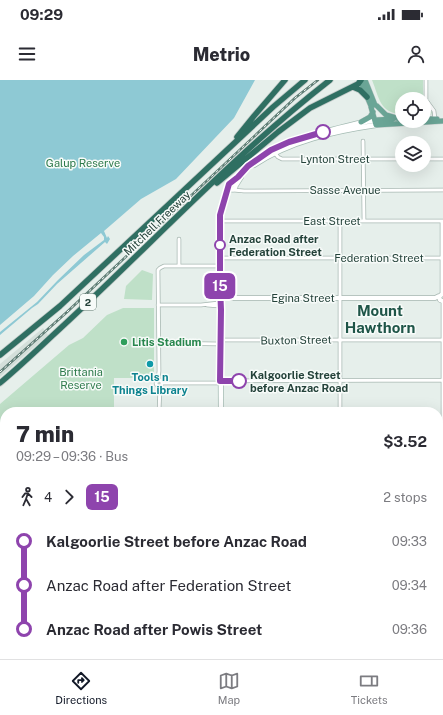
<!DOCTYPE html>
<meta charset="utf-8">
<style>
body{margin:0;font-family:"Public Sans",sans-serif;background:#f7f7f7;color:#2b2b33;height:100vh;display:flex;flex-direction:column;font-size:15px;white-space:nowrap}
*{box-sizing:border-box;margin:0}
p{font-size:13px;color:#7c7c81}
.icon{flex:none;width:22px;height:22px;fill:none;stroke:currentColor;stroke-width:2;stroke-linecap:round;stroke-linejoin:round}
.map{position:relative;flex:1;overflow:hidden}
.details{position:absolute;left:0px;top:327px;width:443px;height:252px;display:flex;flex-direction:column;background:#fff;border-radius:16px 16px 0 0;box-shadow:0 4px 16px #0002}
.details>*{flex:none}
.badge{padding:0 8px;border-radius:6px;font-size:14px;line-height:26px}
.fabs{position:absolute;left:395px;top:12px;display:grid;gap:8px}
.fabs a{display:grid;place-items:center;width:36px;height:36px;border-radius:50%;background:#fff;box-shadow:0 4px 16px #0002;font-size:20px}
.map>.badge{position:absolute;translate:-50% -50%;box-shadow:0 0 0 2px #fff}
.legs{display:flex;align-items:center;gap:6px;height:44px;padding:0 16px;font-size:13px}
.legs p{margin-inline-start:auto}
.head{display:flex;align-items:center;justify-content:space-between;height:68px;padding:0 16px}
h1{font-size:22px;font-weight:800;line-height:30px}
ul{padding:0 16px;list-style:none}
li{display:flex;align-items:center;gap:14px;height:44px;font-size:15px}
li i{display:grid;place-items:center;width:6px;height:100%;margin:0 5px;background:currentColor}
li i::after{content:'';width:10px;height:10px;margin:-5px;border:3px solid;border-radius:50%;background:#fff}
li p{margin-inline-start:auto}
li:first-child i{background:linear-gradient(#0000 50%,currentColor 0)}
li:last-child i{background:linear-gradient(currentColor 50%,#0000 0)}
.status{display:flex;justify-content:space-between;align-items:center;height:28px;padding:0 20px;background:#fff;direction:ltr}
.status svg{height:11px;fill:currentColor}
header{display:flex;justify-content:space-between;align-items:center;height:52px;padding:0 16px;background:#fff;font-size:18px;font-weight:800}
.tab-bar{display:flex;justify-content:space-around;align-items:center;height:56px;border-top:1px solid #e1e1e2;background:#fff;font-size:11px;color:#7c7c81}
.tab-bar a{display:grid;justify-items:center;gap:2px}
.tab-bar .active{color:#111827}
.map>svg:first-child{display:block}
</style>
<div class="status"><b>09:29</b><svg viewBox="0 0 49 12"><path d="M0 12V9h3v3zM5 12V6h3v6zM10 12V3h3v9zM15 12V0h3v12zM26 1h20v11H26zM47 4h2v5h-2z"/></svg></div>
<header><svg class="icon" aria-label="menu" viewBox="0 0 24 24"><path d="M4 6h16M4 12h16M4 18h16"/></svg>Metrio<svg class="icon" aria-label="person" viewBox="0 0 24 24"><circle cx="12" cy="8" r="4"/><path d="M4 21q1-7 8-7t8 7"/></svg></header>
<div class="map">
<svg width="443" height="579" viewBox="0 0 443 579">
<rect width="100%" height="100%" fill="#e6efeb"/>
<path fill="#d4dfda" d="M43 248 48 255 0 297V284Z"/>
<path fill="#bfe0c8" d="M372 0H423C423 11 422 25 432 32L431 35 424 34V19H402V34C380 34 379 17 372 0Z
M142 190 153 194 152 220 124 219 126 206Z
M123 228H154V295L151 298H114V332H5V433H0V324L69 265 83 258 107 235Z"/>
<path fill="#8ec9d4" d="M0 0H255L234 38 176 99 141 119 104 151 107 158 108 156 110 159 107 164 105 162 57 204 38 224 32 228 0 255V252L37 222 58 200 84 175 104 160V157L101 153 73 176 53 195 34 216 0 245Z"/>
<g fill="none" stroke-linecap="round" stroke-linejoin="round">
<defs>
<path id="minor" d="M426 0V20L434 31 435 40
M363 61 364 141
M274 72 278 77 282 79H402
M424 79H443
M233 110 244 111 443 110
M220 141H443
M220 178H442
M179 186V159
M442 214V141
M158 225H201L219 223
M207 225 219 226
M221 260H443
M158 263 221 264
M156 303a3 3 0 1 1 6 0a3 3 0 1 1-6 0Z
M158 300 159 291 158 190 160 188 164 186H220
M221 301 443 300
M162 303H220
M159 332 160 306
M340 332V141
M443 341V221
M438 429H443
M438 474H443
M438 518H443
M438 564 443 562
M122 574V579
M261 574V579
M367 574V579
M70 579V574
M170 579V574
M221 579V574
M391 579 410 574"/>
<path id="tertiary" d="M443 214 441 215 439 217 440 220 443 221
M219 218H435L439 216
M0 469H5"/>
<path id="secondary" d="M254 85C289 61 335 51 376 45
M232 102C245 91 255 80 270 71 284 62 300 59 316 54 336 49 355 43 376 40
M228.5 106a3.5 3.5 0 1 1 7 0a3.5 3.5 0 1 1-7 0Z
M236 105 241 97
M221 332 220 135 221 128 228 107"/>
<path id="primary" d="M360 0 371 26
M365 0 375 25
M377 26 386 35 400 39
M371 27 376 45 443 41
M424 39H437
M376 40 393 39
M361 42 370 37 373 32
M438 391 443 382
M0 564H5
M340 579 342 574
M344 579 346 574"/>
<path id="motorway" d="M353 7 360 10 367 17
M237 57 254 36 285 0
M217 103 278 52 310 28 358 4 361 0
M0 275 60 226 273 27 305 0
M0 303C18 288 35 272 52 256 144 172 231 77 330 0"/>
</defs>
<use href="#minor" stroke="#a8b8b2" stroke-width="4.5"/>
<use href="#tertiary" stroke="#a8b8b2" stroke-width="5.5"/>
<use href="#secondary" stroke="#a4bbb3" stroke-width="6"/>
<use href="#primary" stroke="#c2cac8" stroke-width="6"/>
<use href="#motorway" stroke="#c2cac8" stroke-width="7"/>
<use href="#minor" stroke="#fff" stroke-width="3"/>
<use href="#tertiary" stroke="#fff" stroke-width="4"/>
<use href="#secondary" stroke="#fff" stroke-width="4.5"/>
<use href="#primary" stroke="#6aa596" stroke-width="5"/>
<use href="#motorway" stroke="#2f6f62" stroke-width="5.5"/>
<defs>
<path id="rail" d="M0 292 67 232 295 18 318 0"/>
</defs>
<use href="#rail" stroke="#5f7d75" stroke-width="2.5"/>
<use href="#rail" stroke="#f7fbf9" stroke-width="1" stroke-dasharray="3" stroke-linecap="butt"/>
</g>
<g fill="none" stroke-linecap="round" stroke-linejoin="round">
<defs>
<path id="line-1" d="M239 301H220L221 230 220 207V135L229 104 238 97 248 86 271 70 289 62 323 52"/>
</defs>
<use href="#line-1" stroke="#fff" stroke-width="9"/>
<use href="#line-1" stroke="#8e44ad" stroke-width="6"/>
</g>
<g fill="#fff" stroke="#8e44ad" stroke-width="2">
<circle cx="323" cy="52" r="7"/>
<circle cx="220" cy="165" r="5"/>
<circle cx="239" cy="301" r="7"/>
</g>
<circle fill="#2e9e5b" stroke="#f7fbf9" stroke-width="1.5" cx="124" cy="262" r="4"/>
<circle fill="#0f9aa8" stroke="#f7fbf9" stroke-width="1.5" cx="150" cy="284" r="4"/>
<g text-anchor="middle" stroke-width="3" stroke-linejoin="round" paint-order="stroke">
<rect fill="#f7fbf9" stroke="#637a73" stroke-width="1" x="80" y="214" width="16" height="16" rx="3"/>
<g font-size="10" font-weight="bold" fill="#24423a">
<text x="88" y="226">2</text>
</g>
<g font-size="11" fill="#24423a" stroke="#f7fbf9">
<text x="335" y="83">Lynton Street</text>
<text x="345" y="114">Sasse Avenue</text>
<text x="332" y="145">East Street</text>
<text transform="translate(157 143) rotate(-44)" y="4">Mitchell Freeway</text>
<text x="379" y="182">Federation Street</text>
<text x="303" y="222">Egina Street</text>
<text transform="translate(296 260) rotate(-1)" y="4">Buxton Street</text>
</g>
<g font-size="11" fill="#2d7a4b" stroke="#f7fbf9">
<text x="83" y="87">Galup Reserve</text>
<text x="81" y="296">Brittania<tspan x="81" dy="13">Reserve</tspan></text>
</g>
<g font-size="11" font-weight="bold" fill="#24423a" stroke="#f7fbf9" text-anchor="start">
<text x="229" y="163">Anzac Road after<tspan x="229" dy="13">Federation Street</tspan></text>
<text x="250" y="299">Kalgoorlie Street<tspan x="250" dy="13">before Anzac Road</tspan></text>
</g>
<g font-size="11" font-weight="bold" fill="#27864d" stroke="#f7fbf9" text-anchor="start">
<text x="132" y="266">Litis Stadium</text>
</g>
<g font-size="11" font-weight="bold" fill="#0d838f" stroke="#f7fbf9">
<text x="150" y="301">Tools n<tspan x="150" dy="13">Things Library</tspan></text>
</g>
<g font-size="15" font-weight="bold" fill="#1f5548" stroke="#f7fbf9">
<text x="380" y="236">Mount<tspan x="380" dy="17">Hawthorn</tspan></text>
</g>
</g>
</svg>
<div class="fabs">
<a><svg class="icon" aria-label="locate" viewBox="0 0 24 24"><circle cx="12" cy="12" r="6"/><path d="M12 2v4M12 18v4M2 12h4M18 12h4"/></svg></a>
<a><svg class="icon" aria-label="layers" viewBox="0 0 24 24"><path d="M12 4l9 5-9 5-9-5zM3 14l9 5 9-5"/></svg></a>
</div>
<b class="badge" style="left:220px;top:206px;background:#8e44ad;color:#fff">15</b>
<section class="details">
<div class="head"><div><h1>7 min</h1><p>09:29 – 09:36 · Bus</p></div><b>$3.52</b></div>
<div class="legs"><svg class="icon" aria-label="walk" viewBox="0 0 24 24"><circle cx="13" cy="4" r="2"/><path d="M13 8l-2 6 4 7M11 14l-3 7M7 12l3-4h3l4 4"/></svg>4<svg class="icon" aria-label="forward" viewBox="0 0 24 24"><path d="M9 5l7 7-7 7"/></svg><b class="badge" style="background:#8e44ad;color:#fff">15</b><p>2 stops</p></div>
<ul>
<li><i style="color:#8e44ad"></i><b>Kalgoorlie Street before Anzac Road</b><p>09:33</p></li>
<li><i style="color:#8e44ad"></i><span>Anzac Road after Federation Street</span><p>09:34</p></li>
<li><i style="color:#8e44ad"></i><b>Anzac Road after Powis Street</b><p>09:36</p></li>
</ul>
</section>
</div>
<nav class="tab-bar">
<a class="active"><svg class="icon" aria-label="directions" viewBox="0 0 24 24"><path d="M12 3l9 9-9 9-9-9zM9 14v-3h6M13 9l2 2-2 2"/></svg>Directions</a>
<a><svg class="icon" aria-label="map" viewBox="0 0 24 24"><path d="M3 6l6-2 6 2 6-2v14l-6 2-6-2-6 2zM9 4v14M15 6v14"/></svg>Map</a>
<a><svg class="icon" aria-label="tickets" viewBox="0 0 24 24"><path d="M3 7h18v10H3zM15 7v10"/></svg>Tickets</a>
</nav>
